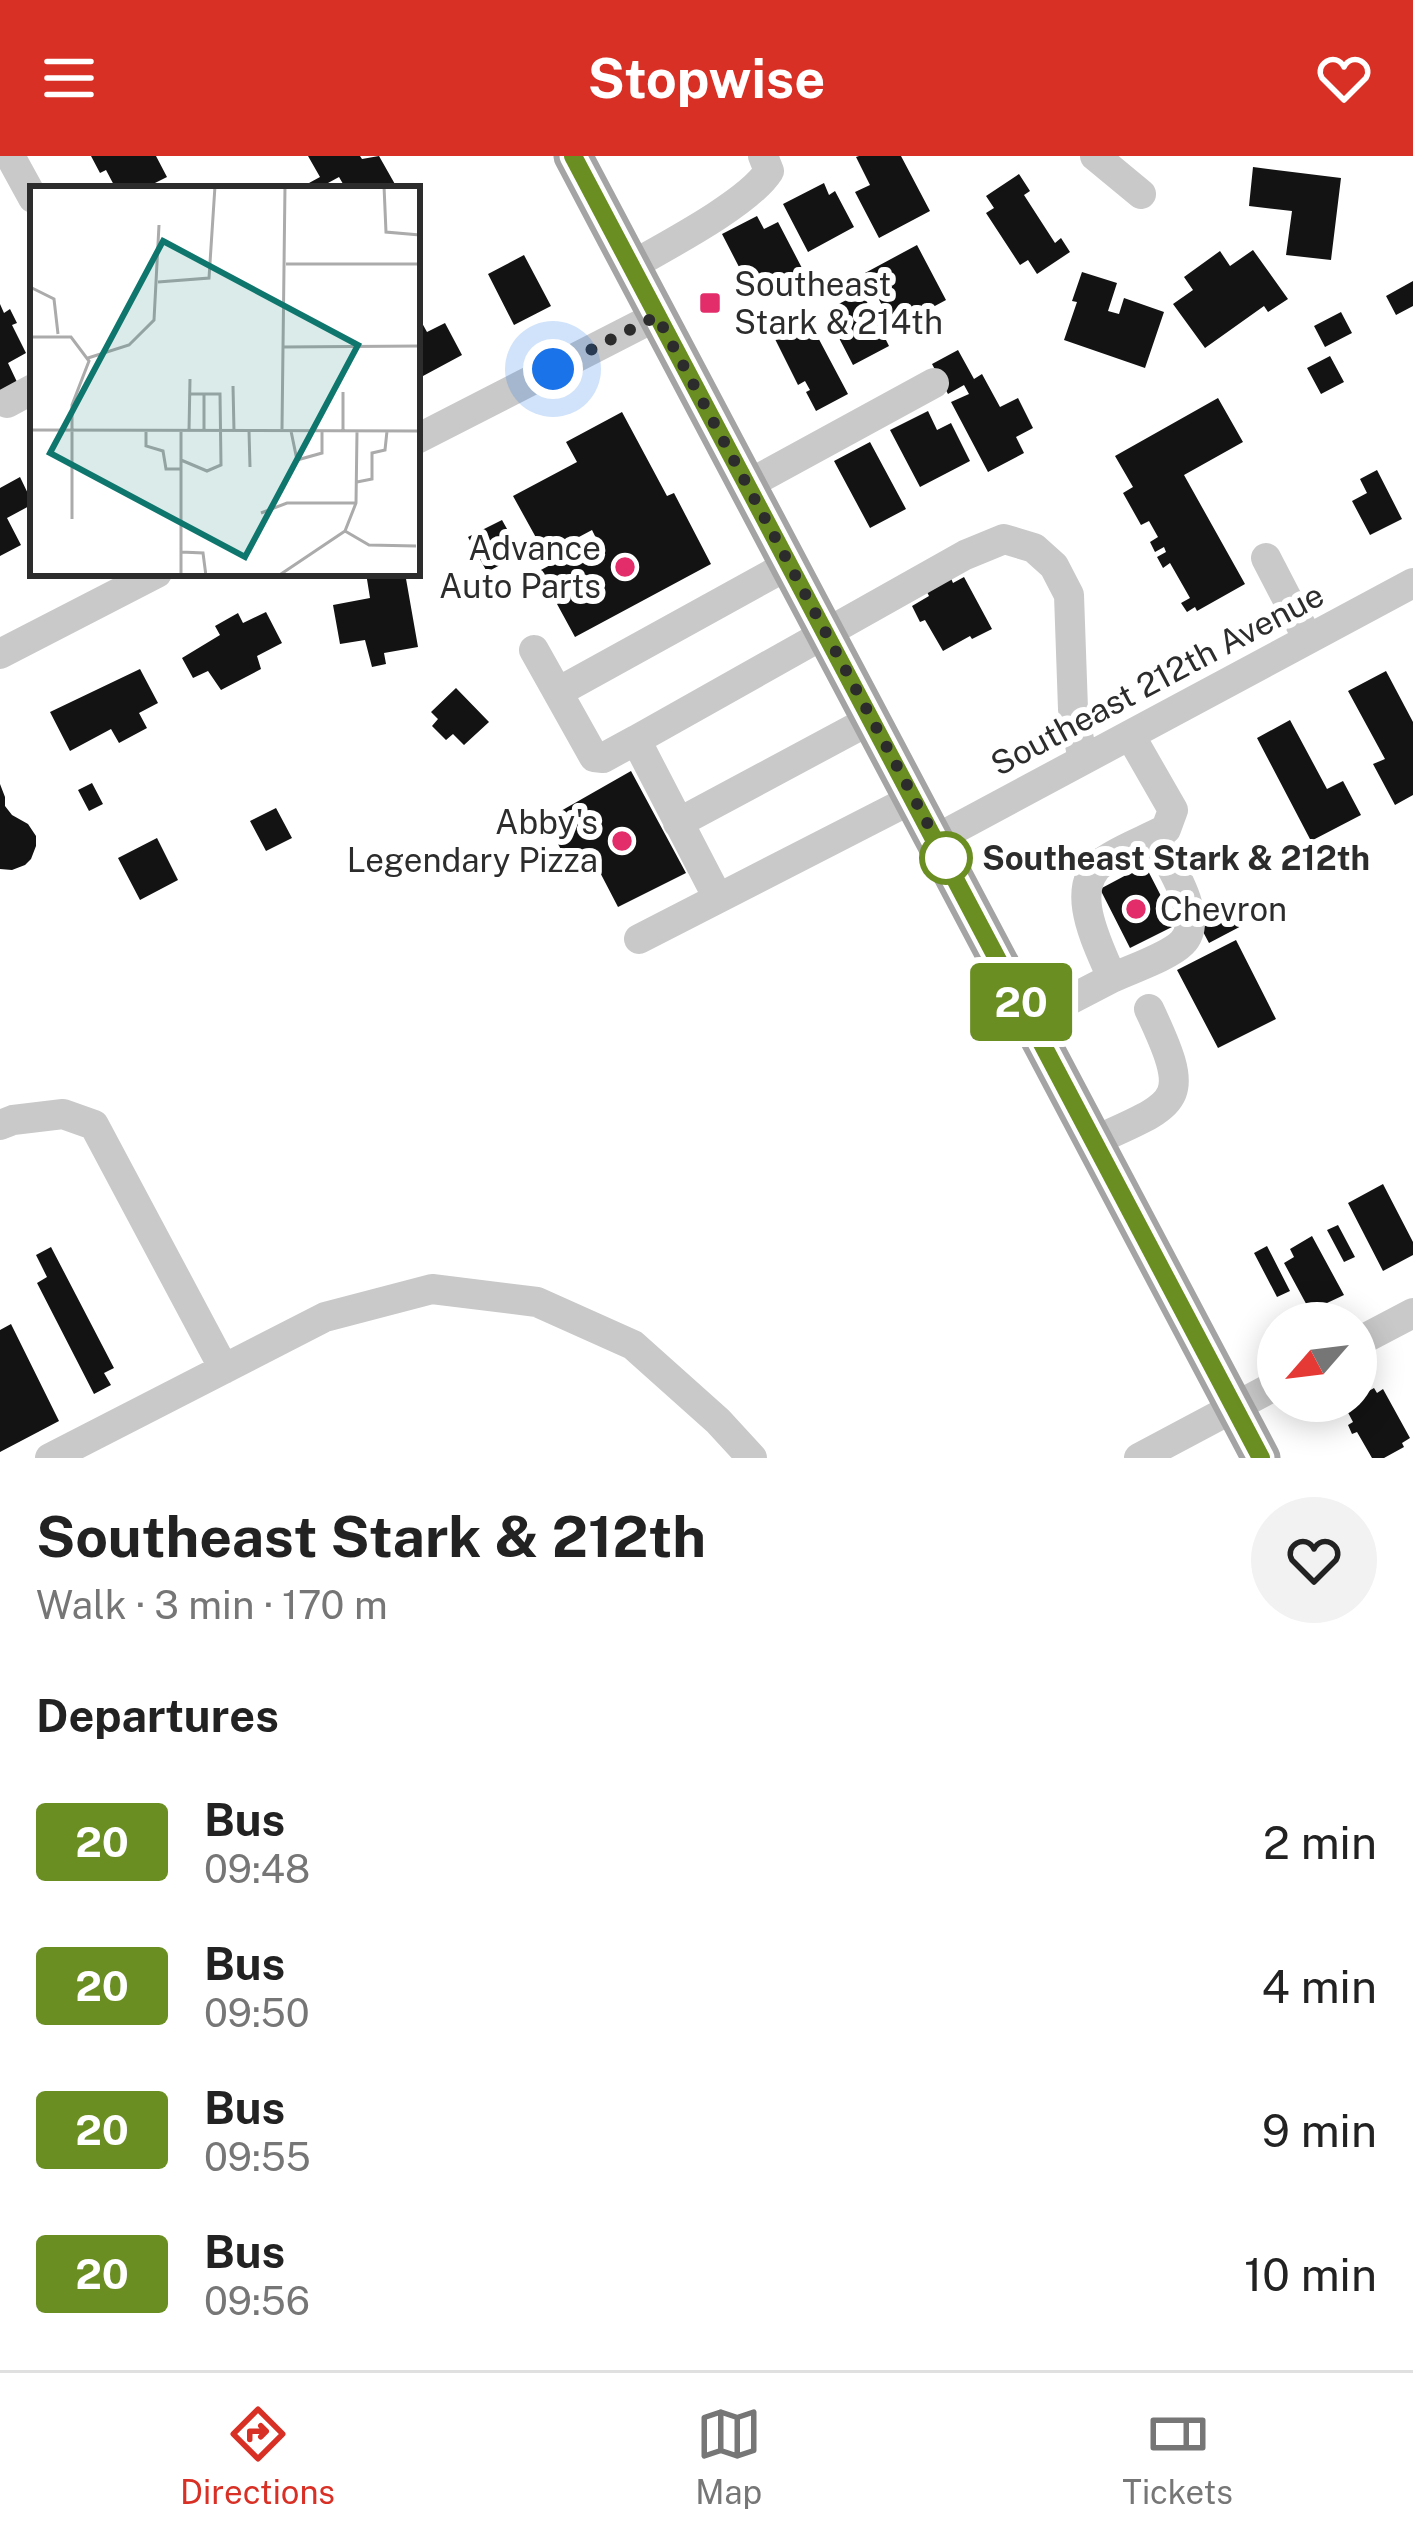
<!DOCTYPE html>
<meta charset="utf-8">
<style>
body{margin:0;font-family:"Public Sans",sans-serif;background:#f2f2f2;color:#222;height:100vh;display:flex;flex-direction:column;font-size:45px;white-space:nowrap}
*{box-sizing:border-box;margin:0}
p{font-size:39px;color:#767676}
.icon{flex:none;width:66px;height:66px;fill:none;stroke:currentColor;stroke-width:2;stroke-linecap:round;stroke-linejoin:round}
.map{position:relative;height:1302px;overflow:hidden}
.sheet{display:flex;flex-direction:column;background:#fff;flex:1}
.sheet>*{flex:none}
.badge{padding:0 24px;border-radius:9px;font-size:42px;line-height:78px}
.needle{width:78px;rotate:242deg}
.buttons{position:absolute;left:1257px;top:1146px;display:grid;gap:24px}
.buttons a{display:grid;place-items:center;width:120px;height:120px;border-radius:50%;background:#fff;box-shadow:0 6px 30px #0003;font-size:60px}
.you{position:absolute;width:60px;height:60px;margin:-30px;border:9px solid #fff;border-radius:50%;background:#1a73e8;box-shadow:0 0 0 18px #1a73e833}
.map>.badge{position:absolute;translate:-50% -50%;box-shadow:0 0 0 6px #fff}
h2{padding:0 36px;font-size:45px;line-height:108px}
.round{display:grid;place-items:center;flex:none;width:126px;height:126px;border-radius:63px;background:#f2f2f2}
.summary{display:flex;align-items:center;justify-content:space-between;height:204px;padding:0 36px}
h1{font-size:57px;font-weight:700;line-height:90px}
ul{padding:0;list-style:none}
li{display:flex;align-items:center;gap:36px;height:144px;padding:0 36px}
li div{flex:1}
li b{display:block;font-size:45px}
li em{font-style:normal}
li .badge{min-width:132px;font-weight:700;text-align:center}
header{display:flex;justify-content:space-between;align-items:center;height:156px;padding:0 36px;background:#d93025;color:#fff;font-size:54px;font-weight:700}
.dock{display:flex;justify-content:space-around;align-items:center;height:168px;border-top:3px solid #e0e0e0;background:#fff;font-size:33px;color:#767676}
.dock a{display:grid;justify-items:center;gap:6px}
.dock .current{color:#d93025}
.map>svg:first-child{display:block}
</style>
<header><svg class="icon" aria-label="menu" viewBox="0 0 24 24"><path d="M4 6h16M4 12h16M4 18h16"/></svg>Stopwise<svg class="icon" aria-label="heart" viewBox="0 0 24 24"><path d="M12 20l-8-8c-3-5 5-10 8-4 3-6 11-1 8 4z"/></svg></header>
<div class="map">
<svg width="1413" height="1302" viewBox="0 0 1413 1302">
<rect width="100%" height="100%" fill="#fff"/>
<path fill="#131313" d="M91 0H156L167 21 143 33H116L106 14 100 17Z
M308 0H360L362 3 379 0 396 30 391 33H346L339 21 317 33H298L320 21Z
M859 0H901L930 55 879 82 855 36 870 29 856 1Z
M1253 11 1341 22 1331 104 1286 99 1292 55 1249 50Z
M1019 18 1030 35 1024 39 1055 87 1061 82 1070 96 1037 118 1028 104 1020 109 986 57 994 52 986 40Z
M824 27 829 39 835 35 854 71 808 96 783 48Z
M757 60 764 73 778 66 803 114 754 140 722 78Z
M917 89 946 144 894 172 865 117Z
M1253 94 1288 143 1268 156 1264 150 1205 192 1173 148 1193 134 1184 121 1220 95 1230 110Z
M524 99 551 150 514 169 488 118Z
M1082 116 1117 127 1108 155 1119 158 1124 142 1164 156 1145 212 1064 184 1077 146 1072 145Z
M1413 125V150L1396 159 1386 140Z
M862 136 889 190 853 209 825 155Z
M0 148 4 157 10 153 17 167 12 169 26 197 8 207 17 226 0 235Z
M1341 156 1352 177 1325 191 1314 170Z
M805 157 848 238 816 255 806 236 810 234 805 225 798 229 771 175Z
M417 158 427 176 445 167 462 199 423 220 417 209Z
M958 194 974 223 982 218 1000 251 1018 242 1033 272 1016 281 1024 297 988 316 951 246 969 238 964 229 948 238 932 208Z
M1330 200 1344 226 1321 238 1307 212Z
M1218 242 1243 286 1184 319 1245 428 1197 455 1195 451 1187 456 1181 447 1190 442 1170 407 1163 412 1157 401 1166 396 1164 391 1155 396 1150 386 1158 381 1149 365 1141 369 1123 337 1133 331 1115 300Z
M928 255 937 274 951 267 970 305 920 331 890 274Z
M622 256 667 340 674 337 711 408 575 481 539 415 597 384 592 374 549 397 547 394 544 396 513 340 577 306 566 286Z
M870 286 906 353 870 372 834 305Z
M1377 314 1402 363 1370 379 1352 345 1367 337 1360 323Z
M20 321 33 348 7 362 21 389 0 400V332Z
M502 364 521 398 487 416 468 381Z
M366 417H405L418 491 384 497 386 508 372 511 365 484 340 488 333 449 370 442Z
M950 420 953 427 964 421 992 473 972 483 970 480 943 495 925 464 920 466 912 450 929 440 927 436Z
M266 456 282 487 257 500 261 513 221 534 208 515 193 522 182 502 220 479 215 470 238 457 243 467Z
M140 513 158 547 139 557 147 572 119 587 111 573 70 595 50 556Z
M1386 515 1413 566V639L1395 649 1373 608 1385 603 1348 535Z
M456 532 489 566 464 589 453 578 446 584 432 570 438 563 431 556Z
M1290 564 1327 633 1343 625 1361 659 1311 685 1257 582Z
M631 615 686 717 618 751 592 701 571 712 545 664Z
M92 627 103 648 89 655 78 634Z
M0 628 5 641V650L12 659 28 668 36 680V690L31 703 25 709 12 714 0 713Z
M276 652 292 682 266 695 250 665Z
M157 682 178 724 140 744 118 702Z
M1145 709 1176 769 1130 792 1100 733Z
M1239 752 1247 767 1209 787 1201 772Z
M1236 784 1276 863 1218 892 1177 814Z
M1383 1028 1413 1086V1099L1383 1115 1348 1047Z
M1338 1069 1355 1101 1344 1106 1327 1074Z
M1312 1080 1344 1139 1310 1155 1284 1107 1294 1101 1290 1093Z
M1267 1090 1290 1135 1277 1141 1254 1097Z
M51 1091 114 1212 104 1217 111 1229 94 1238 37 1127 47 1121 36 1099Z
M11 1168 59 1265 0 1296V1174Z
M1374 1232 1377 1237 1383 1233 1410 1282 1402 1287 1404 1291 1384 1302H1372L1357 1276 1352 1278 1348 1269 1353 1266 1344 1249 1356 1245V1242Z"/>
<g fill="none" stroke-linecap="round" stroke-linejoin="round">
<path stroke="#c9c9c9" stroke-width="30" d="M10 0 33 42
M1095 0 1141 38
M631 110C666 90 749 47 769 15L763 0
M7 247 33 233
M417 283 657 160
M747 329 934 227
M1266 402 1308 483
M534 494 594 601 603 602 636 584
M0 498 157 417
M558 536 790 408
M678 667 872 563
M936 683 1413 427
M718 742 636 584 965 399 1004 383 1034 392 1054 410 1069 439 1073 553 1083 604
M639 783 914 642
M1112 822C1131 813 1168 801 1182 787 1207 762 1167 705 1154 680
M1031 864 1112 822C1099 790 1066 731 1104 705 1122 692 1146 684 1166 673L1173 654 1130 579
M0 969 13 964 63 958 94 969 224 1213
M1094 985C1181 946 1193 946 1149 853
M1356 1187 1413 1157
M50 1302 325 1161 432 1133 537 1146 633 1189 718 1265 752 1302
M1139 1302 1278 1228"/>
<path stroke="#a4a4a4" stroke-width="39" d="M573 0 1261 1302"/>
</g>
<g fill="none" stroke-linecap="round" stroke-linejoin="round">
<defs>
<path id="line" d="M573 0 1261 1302"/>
</defs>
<use href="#line" stroke="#fff" stroke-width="27"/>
<use href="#line" stroke="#6b8e23" stroke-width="18"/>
<path stroke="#2c2c2c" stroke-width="12" stroke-dasharray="0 21.6" d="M553 213 657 160 955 719 946 702"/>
</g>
<g fill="#e32d6a" stroke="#fff" stroke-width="4.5">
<rect x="698" y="135" width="24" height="24" rx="6"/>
<circle cx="625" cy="411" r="12"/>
<circle cx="622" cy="685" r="12"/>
<circle cx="1136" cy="753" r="12"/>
</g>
<circle fill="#fff" stroke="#6b8e23" stroke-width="6" cx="946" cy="702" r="24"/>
<g text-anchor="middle" stroke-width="12" stroke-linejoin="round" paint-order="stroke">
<g font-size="33" fill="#2c2c2c" stroke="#fff" text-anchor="start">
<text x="734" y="140">Southeast<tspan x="734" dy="38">Stark &amp; 214th</tspan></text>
<text x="601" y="404" text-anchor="end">Advance<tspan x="601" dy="38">Auto Parts</tspan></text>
<text x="598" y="678" text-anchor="end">Abby's<tspan x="598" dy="38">Legendary Pizza</tspan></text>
<text x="1160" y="765">Chevron</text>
</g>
<g font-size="33" fill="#2c2c2c" stroke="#fff">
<text transform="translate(1157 523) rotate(-28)" y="12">Southeast 212th Avenue</text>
</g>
<g font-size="33" font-weight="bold" fill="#2c2c2c" stroke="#fff" text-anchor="start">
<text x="982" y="714">Southeast Stark &amp; 212th</text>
</g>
</g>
<g transform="translate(30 30)">
<rect width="390" height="390" fill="#fff"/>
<path fill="none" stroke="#ababab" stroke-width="3" d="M354 0 356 46 390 49M256 78H390M128 96 179 92 185 0M0 101 24 113 28 148M0 151H41L59 175 42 219V333M253 161 390 160M58 172 99 159 124 134 129 39M203 200 204 245M174 208V245M252 243 255 0M0 244 390 245M116 245V260L133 265 136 283H151M151 245V390M159 245 160 193M219 245 220 281M261 245 267 274 292 267V245M313 245V206M151 274 177 285 191 279 190 208H159M327 296 342 293V267L355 264 357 245M231 327 257 317H326M315 345 339 359 386 360M151 366 173 367 176 390M107 389H151M248 390 315 345 326 317 327 246"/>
<path fill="#0f766e" fill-opacity="0.15" stroke="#0f766e" stroke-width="6" d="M133 55 328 159 215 371 20 267Z"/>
<rect width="390" height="390" fill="none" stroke="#2c2c2c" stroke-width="6"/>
</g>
</svg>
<div class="buttons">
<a><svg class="needle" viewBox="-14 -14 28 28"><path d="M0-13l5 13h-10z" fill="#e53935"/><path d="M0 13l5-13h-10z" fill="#767676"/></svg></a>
</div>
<div class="you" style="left:553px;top:213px"></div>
<b class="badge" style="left:1021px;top:846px;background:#6b8e23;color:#fff">20</b>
</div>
<section class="sheet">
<div class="summary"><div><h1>Southeast Stark &amp; 212th</h1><p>Walk · 3 min · 170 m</p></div><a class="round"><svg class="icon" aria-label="heart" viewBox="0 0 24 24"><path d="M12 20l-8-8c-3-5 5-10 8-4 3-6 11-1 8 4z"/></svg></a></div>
<h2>Departures</h2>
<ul>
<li><span class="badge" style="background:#6b8e23;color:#fff">20</span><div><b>Bus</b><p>09:48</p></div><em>2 min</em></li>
<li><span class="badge" style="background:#6b8e23;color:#fff">20</span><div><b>Bus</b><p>09:50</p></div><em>4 min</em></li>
<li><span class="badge" style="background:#6b8e23;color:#fff">20</span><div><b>Bus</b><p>09:55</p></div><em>9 min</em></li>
<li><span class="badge" style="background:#6b8e23;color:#fff">20</span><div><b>Bus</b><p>09:56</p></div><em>10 min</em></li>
</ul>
</section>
<nav class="dock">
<a class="current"><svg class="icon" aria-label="directions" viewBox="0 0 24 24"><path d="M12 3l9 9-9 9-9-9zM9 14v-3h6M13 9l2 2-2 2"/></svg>Directions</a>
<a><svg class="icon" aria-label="map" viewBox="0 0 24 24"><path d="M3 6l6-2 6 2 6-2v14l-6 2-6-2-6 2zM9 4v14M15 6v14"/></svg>Map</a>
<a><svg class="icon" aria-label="tickets" viewBox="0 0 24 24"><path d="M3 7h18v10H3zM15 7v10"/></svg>Tickets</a>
</nav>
